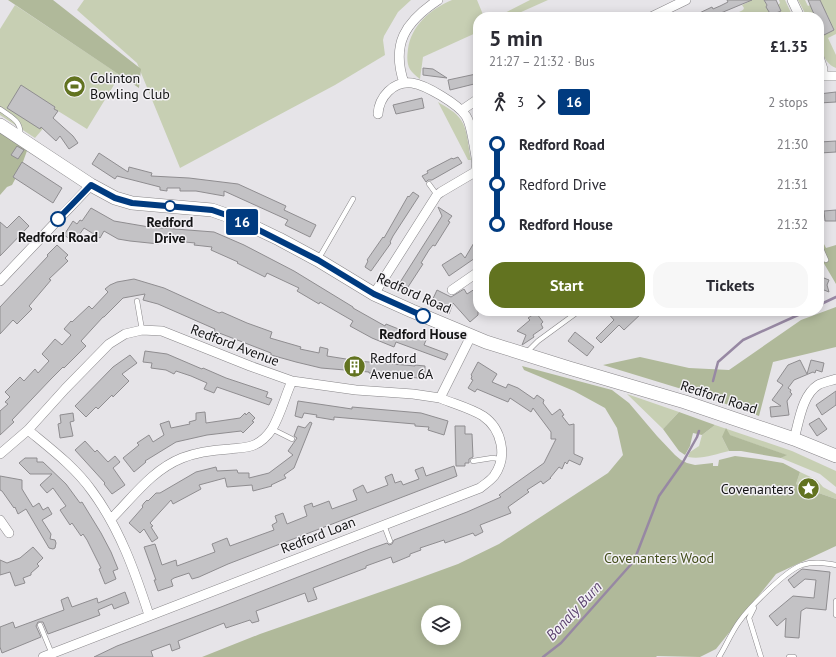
<!DOCTYPE html>
<meta charset="utf-8">
<style>
body{margin:0;font-family:"PT Sans",sans-serif;background:#f7f7f7;color:#2b2b33;height:100vh;display:flex;flex-direction:column;font-size:15px;white-space:nowrap}
*{box-sizing:border-box;margin:0}
p{font-size:13px;color:#7c7c81}
.icon{flex:none;width:22px;height:22px;fill:none;stroke:currentColor;stroke-width:2;stroke-linecap:round;stroke-linejoin:round}
.map{position:relative;flex:1;overflow:hidden}
.sheet{position:absolute;left:473px;top:12px;width:351px;height:304px;display:flex;flex-direction:column;background:#fff;border-radius:16px;box-shadow:0 2px 10px #0003}
.sheet>*{flex:none}
.badge{padding:0 8px;border-radius:3px;font-size:14px;line-height:26px}
.fabs{position:absolute;left:421px;top:605px;display:grid;gap:8px}
.fabs a{display:grid;place-items:center;width:40px;height:40px;border-radius:50%;background:#fff;box-shadow:0 2px 10px #0003;font-size:20px}
.map>.badge{position:absolute;translate:-50% -50%;box-shadow:0 0 0 2px #fff}
.legs{display:flex;align-items:center;gap:6px;height:44px;padding:0 16px;font-size:13px}
.legs p{margin-inline-start:auto}
.head{display:flex;align-items:center;justify-content:space-between;height:68px;padding:0 16px}
h1{font-size:22px;font-weight:600;line-height:30px}
.primary-button{display:flex;gap:8px;margin-top:auto;padding:8px 16px}
.primary-button a{flex:1;height:46px;border-radius:16px;background:#627320;color:#fff;font-size:16px;font-weight:600;line-height:46px;text-align:center}
.primary-button a+a{background:#f7f7f7;color:#2b2b33}
ul{padding:0 16px;list-style:none}
li{display:flex;align-items:center;gap:14px;height:40px;font-size:15px}
li i{display:grid;place-items:center;width:6px;height:100%;margin:0 5px;background:currentColor}
li i::after{content:'';width:10px;height:10px;margin:-5px;border:3px solid;border-radius:50%;background:#fff}
li p{margin-inline-start:auto}
li:first-child i{background:linear-gradient(#0000 50%,currentColor 0)}
li:last-child i{background:linear-gradient(currentColor 50%,#0000 0)}
.map>svg:first-child{display:block}
</style>
<div class="map">
<svg width="836" height="657" viewBox="0 0 836 657">
<rect width="100%" height="100%" fill="#e6e4e8"/>
<path fill="#c7cfb3" d="M84 0H411L398 12 384 36 383 40 385 55 335 85 180 168 137 63 77 10Z
M452 0H477L484 17H478V32L423 57 420 79C408 70 406 65 408 49 411 26 430 9 452 0Z
M530 0H548L510 17H497Z
M747 0H764L767 5 766 7 772 15 781 11 778 5 780 3 779 0H785L793 17H729L743 10 744 8 742 5 748 2Z
M798 0H805L808 6 820 0H836V34L828 38 836 55V68C821 62 819 42 819 29L821 28 825 34 834 30 827 14 823 11 810 17H807Z
M15 5 120 75 87 129 58 111 35 138 0 115V29Z
M438 102C446 107 456 112 461 120 468 130 468 147 471 160H468Z
M627 394 679 412 663 429Z
M715 425 792 451 836 471V487L820 474 781 458 786 455 729 435 722 437 729 451C716 454 701 460 688 457L690 452 699 446 702 435Z
M800 472 817 480 823 487 836 494V499L807 489 796 484Z"/>
<path fill="#b0b99a" fill-rule="evenodd" d="M8 0H53L141 69 139 88Z
M0 130 28 148 20 170 12 185 7 187 0 195Z
M819 234 826 248 836 245V284L819 255Z
M836 307V347L773 362 759 416 698 394 603 365 640 357 689 368 729 370 801 320Z
M522 366 612 390 629 403 657 436 675 455 681 460 687 463 695 465 713 463V466H718L719 460 735 456 759 459 783 463 800 472 796 484 807 489 836 499V546L776 574 716 649 700 657 657 656 656 657H202L260 634 406 583 458 564 499 544 582 490 608 473 623 455 617 428 605 408 574 391 524 370ZM428 612H454V638H428Z
M679 412 715 425 702 435 693 433 690 446 685 455 679 451 663 429Z
M726 428 730 435 787 455 781 458 741 451H729L722 437Z"/>
<g fill="none" stroke-linecap="round" stroke-linejoin="round">
<path stroke="#9788a3" stroke-width="2.5" d="M819 305 836 297
M713 381 718 362 743 340 807 311
M543 657 561 643 634 561 659 496 683 462 697 437 699 431"/>
</g>
<path fill="#c3c2c5" stroke="#8f8d90" d="M727 0H752L716 15 717 17H691L712 7 713 9 720 6 728 2Z
M764 0H776L781 11 771 15 766 7 767 5Z
M808 0H820L834 30 824 35 819 23V17H817L813 12Z
M423 68 433 69 447 78 423 75Z
M476 74 478 83 450 90 448 80Z
M21 85 55 107 54 109 58 111 53 118 73 136 78 143 69 149 60 136 56 141 41 127 40 129 7 108Z
M836 92V102L819 103V94Z
M422 98 424 108 396 114 393 105Z
M836 141V152L820 153V142Z
M17 146 24 150 18 159 11 155Z
M99 153 128 172 129 167 152 173 151 176 189 178 238 184 286 206 284 210 316 225 310 237 285 225 288 220 224 191V196L196 191H180V188H167V191L160 190V187L117 176 115 179 92 164Z
M458 157 462 163 432 180H428L426 182 422 176 428 173 427 171 452 158 453 159Z
M22 162 62 188 53 203 13 177Z
M413 192 419 196 393 236 390 242 391 243 371 271 365 267 368 261 367 260 383 237 384 238 408 196 409 197Z
M438 207 452 216 448 221 450 222 435 246 433 245 429 250 421 263 423 264 408 287 407 286 404 292 397 287 442 216Z
M91 208 114 221 149 227 214 232 244 245 294 271 353 307V308L385 326 386 324 426 340 424 345 448 354 445 360 396 342 394 347 372 338 350 326 353 321 320 302 319 304 297 291 299 288 267 273 265 277 237 263 238 262 211 250 212 247 194 245 195 243 175 241 160 240 159 244 130 241 118 239 104 231 100 238 84 228 74 242 64 235 73 221 77 224 80 220 82 221Z
M836 210V221H825L824 211Z
M19 216 29 226 0 256V222L7 228Z
M478 236V256L449 276 442 265 461 253 465 258Z
M57 245 68 255 65 258 68 261 49 279 51 280 29 306 32 309 17 324 13 320 0 334V307L48 256 47 255Z
M819 276 829 280 827 285 829 292 819 288Z
M134 279 164 288 219 313 222 312 247 323 272 332 270 338 301 347 300 349 319 353 320 347 328 349 327 356 346 359V360L415 366V365L425 366V373L418 372V378L385 375V374L369 373V372L321 368 296 362 271 355V353L214 331 215 329 158 304 143 300 145 294 123 298 104 317H103L81 341 86 346 64 368 63 367 51 379 12 420 14 422 0 435V411L8 404 5 402 10 397 5 392 20 377 24 381 35 369 38 373 49 361 42 354 55 339 62 345 71 335 64 329 71 321 72 322 89 306 92 309 108 292 105 289 110 285 117 282Z
M478 287V315L470 322 453 303 449 314 442 311 443 308 431 303 437 290 451 297 464 289 467 294Z
M606 311H618L621 314 624 311H644L624 330 619 325 601 343 596 338 614 320Z
M534 314 535 316 537 314 543 322 541 324 543 328 533 335 534 337 522 345 526 335 517 331 530 320 528 318Z
M575 332 594 347 587 356 568 341Z
M145 351 167 354 202 369 203 368 226 378 268 392 266 397 272 399 269 405 217 387 214 393 204 389 207 383 191 376 176 371 174 374 166 370 151 368 152 363 143 362Z
M130 355 137 363 122 374 129 381 113 397 112 395 98 409 96 407 86 417 75 406 113 367Z
M800 360 807 374 811 360 824 363 822 372 816 370 815 373 813 372 794 380 788 388 791 390 790 392 792 394 787 401 789 415 771 417 770 407 781 406 772 400 783 385 777 381 788 365Z
M478 362 497 374 492 382 506 388 508 384 518 388 534 399 537 395 544 400 543 403 552 415 560 409 564 415 562 416 569 425 574 424V454L583 458 580 465 569 460 567 464 565 462 562 469 559 467 550 478H551L543 484 541 481 527 490 529 492 508 507 511 513 480 525 483 532 475 536 473 533 445 543 444 540 420 548 421 550 410 554V556L393 563 391 557 366 566V568L313 588 317 599 308 602 305 593 256 611 259 621 252 623 250 620 226 628 224 623 178 641 180 648 172 651 170 644 151 651 153 657H94L117 646 221 607 370 549 387 543 389 545 392 544 394 540 467 512 501 497 499 495 544 463 556 439H551V432L533 408 531 412 510 398 508 402 477 389 475 392 468 388 473 380 471 379 472 376 471 375Z
M836 391V405L822 415 816 405Z
M298 401 352 409V407L421 413 448 421 444 435 428 430 429 427 415 426V424L334 417V420L316 417 317 415 304 413 302 418 295 416Z
M205 412 206 423 240 418 245 413 246 415 249 412 255 418 252 421 254 422 243 433 241 431 207 435 176 442 145 461 146 462 134 472 123 458 139 445 137 443 149 435 153 442 164 435 160 424 169 421 171 428 190 424 189 422 196 420V413Z
M73 413 74 421 70 422 73 436 60 438 58 424 61 423 60 415Z
M819 418 827 429 817 436 809 424Z
M310 422 312 423 294 468 284 475 286 478 271 485 272 486 253 491 252 485 227 487 225 478 199 485 201 489 173 504 171 500 150 523 153 526 151 527 158 538 152 542 144 529 140 533 129 523 143 507 142 506 144 503 147 500 148 501 156 493H160L196 472 216 467 217 471 237 470 238 473H249V478L269 473 293 455 288 451 297 438 294 436 298 426 305 428Z
M455 426H465V434H472L473 457 469 459V463H465V466H456Z
M85 441 95 452 97 450 108 462 115 456 120 462 113 468 125 485 112 494 104 484 105 483 75 450Z
M25 458H37V462H43L66 484 80 503 82 502 101 533 111 552 118 569 113 571 116 579 105 584 99 569 101 568 87 540 83 534 81 536 72 523 70 525 60 510 66 506 53 488 47 493 40 485 52 474H30L19 463Z
M454 466 457 476 452 478 228 564 199 577 192 579 189 573 174 578 171 580 173 586 158 591 154 580H156L144 547 155 544 162 565 176 560 177 566 215 552 212 544 227 538 230 546 274 530 272 525 277 522 275 516 283 513 287 524 307 516 304 506 312 503 313 507 329 501 332 509 357 500 353 490 363 485 367 493 388 485 385 477 392 474 395 483 401 481 403 485 419 479 415 470 423 467 426 476Z
M0 476 22 480V489L33 507 39 503 43 510 48 507 52 514 42 520 51 534 50 539 55 540 56 543 55 548 53 549 49 548 26 509 18 514 15 507 14 508 2 491 0 490Z
M33 547 43 558 37 564 39 566 31 573V575L23 578 25 583 15 586 10 572 0 575V560L7 563 20 558Z
M802 569 830 572 826 610 806 608 801 611 799 638 785 637 786 618 777 626 769 616 793 596 814 598 816 580 805 579 794 588 788 580Z
M125 592 129 603 114 609 112 604 98 610 100 615 48 634 43 622H38L36 626 41 637 2 653 0 647V627L13 622 15 628 64 610 61 600 68 597 72 607 97 598 98 603Z"/>
<g fill="none" stroke-linecap="round" stroke-linejoin="round">
<defs>
<path id="service" d="M0 109C11 117 22 121 20 136
M429 184 437 195
M819 244 826 260
M319 258 353 199
M137 301 142 330
M526 353 538 341 579 311
M272 429 292 439
M473 461 492 458 501 459
M384 525 390 541
M836 601V615
M754 608 749 618 761 657
M40 625 52 654
M719 657C726 646 731 633 739 622 749 608 786 570 802 565 813 561 825 563 836 565
M789 657H794"/>
<path id="minor" d="M792 0 800 17
M651 17 686 0
M819 57 823 69 822 76
M819 76H836
M404 83C391 44 405 22 438 0
M462 110 478 99
M0 281 91 185
M452 290 478 272
M374 294 437 195 441 192 475 172C479 164 475 154 474 145 472 136 471 124 466 116 458 104 426 85 412 83 393 81 379 97 378 114
M28 430C51 449 75 467 92 491 120 529 135 572 149 615
M794 439C799 422 802 395 818 385 823 382 830 381 836 379
M0 454 28 430 65 389 109 344 125 334 142 330 162 331 250 366 292 381 356 390 413 394 440 398 471 336
M111 519C133 497 152 470 182 458 197 452 214 450 230 449 238 448 247 448 254 445 261 442 268 435 272 429 281 414 285 396 292 381
M0 520 9 533
M43 657 480 488C485 484 490 481 494 476 508 457 502 429 483 416 470 408 454 404 440 398"/>
<path id="secondary" d="M0 125 91 185 115 198 132 203 212 210 235 218 279 239 318 260 374 294 412 311 486 342 569 368 685 402 794 439 836 456"/>
</defs>
<use href="#service" stroke="#888689" stroke-width="5.5"/>
<use href="#minor" stroke="#888689" stroke-width="10"/>
<use href="#secondary" stroke="#888689" stroke-width="14"/>
<use href="#service" stroke="#fff" stroke-width="4.5"/>
<use href="#minor" stroke="#fff" stroke-width="9"/>
<use href="#secondary" stroke="#fff" stroke-width="13"/>
</g>
<g fill="none" stroke-linecap="round" stroke-linejoin="round">
<defs>
<path id="line-1" d="M58 219 91 185 115 198 132 203 212 210 235 218 318 260 374 294 423 316"/>
</defs>
<use href="#line-1" stroke="#fff" stroke-width="9"/>
<use href="#line-1" stroke="#003b80" stroke-width="6"/>
</g>
<defs>
<symbol id="stadium-disc" viewBox="-11 -11 22 22"><circle r="9.5" fill="#627320" stroke="#f3f1f5"/><path d="M0-5a6.5 5 0 1 0 0 10a6.5 5 0 1 0 0-10ZM-3.5-1.8h7v3.6h-7Z" fill="#fff"/></symbol>
<symbol id="building-disc" viewBox="-11 -11 22 22"><circle r="9.5" fill="#627320" stroke="#f3f1f5"/><path d="M-4-6H4V6H1V3H-1V6H-4ZM-2.5-4.3h1.7v1.8h-1.7ZM.8-4.3h1.7v1.8H.8ZM-2.5-1h1.7V.8h-1.7ZM.8-1h1.7V.8H.8Z" fill="#fff"/></symbol>
<symbol id="sight-disc" viewBox="-11 -11 22 22"><circle r="9.5" fill="#627320" stroke="#f3f1f5"/><path d="M0-6L1.8-2.2L6-1.7L2.9 1.2L3.7 5.4L0 3.3L-3.7 5.4L-2.9 1.2L-6-1.7L-1.8-2.2Z" fill="#fff"/></symbol>
</defs>
<g fill-rule="evenodd">
<use href="#stadium-disc" x="62" y="74" width="25" height="25"/>
<use href="#building-disc" x="342" y="354" width="25" height="25"/>
<use href="#sight-disc" x="796" y="476" width="25" height="25"/>
</g>
<g fill="#fff" stroke="#003b80" stroke-width="2">
<circle cx="170" cy="206" r="5"/>
<circle cx="58" cy="219" r="7"/>
<circle cx="423" cy="316" r="7"/>
</g>
<g text-anchor="middle" stroke-width="3" stroke-linejoin="round" paint-order="stroke">
<g font-size="14" fill="#141415" stroke="#f3f1f5" text-anchor="start">
<text x="90" y="83">Colinton<tspan x="90" dy="16">Bowling Club</tspan></text>
<text x="370" y="363">Redford<tspan x="370" dy="16">Avenue 6A</tspan></text>
<text x="794" y="494" text-anchor="end">Covenanters</text>
</g>
<g font-size="14" font-weight="bold" fill="#141415" stroke="#f3f1f5">
<text x="170" y="227">Redford<tspan x="170" dy="16">Drive</tspan></text>
<text x="58" y="242">Redford Road</text>
<text x="423" y="339">Redford House</text>
</g>
<g font-size="14" fill="#141415" stroke="#f3f1f5">
<text transform="translate(414 293) rotate(24)" y="5">Redford Road</text>
<text transform="translate(235 345) rotate(21)" y="5">Redford Avenue</text>
<text transform="translate(719 397) rotate(18)" y="5">Redford Road</text>
<text transform="translate(318 535) rotate(-21)" y="5">Redford Loan</text>
</g>
<g font-size="14" fill="#434e1b" stroke="#f3f1f5">
<text x="659" y="563">Covenanters Wood</text>
</g>
<g font-size="15" font-style="italic" fill="#5d4570" stroke="#f3f1f5">
<text transform="translate(574 611) rotate(-47)" y="5">Bonaly Burn</text>
</g>
</g>
</svg>
<div class="fabs">
<a><svg class="icon" aria-label="layers" viewBox="0 0 24 24"><path d="M12 4l9 5-9 5-9-5zM3 14l9 5 9-5"/></svg></a>
</div>
<b class="badge" style="left:242px;top:222px;background:#003b80;color:#fff">16</b>
<section class="sheet">
<div class="head"><div><h1>5 min</h1><p>21:27 – 21:32 · Bus</p></div><b>£1.35</b></div>
<div class="legs"><svg class="icon" aria-label="walk" viewBox="0 0 24 24"><circle cx="13" cy="4" r="2"/><path d="M13 8l-2 6 4 7M11 14l-3 7M7 12l3-4h3l4 4"/></svg>3<svg class="icon" aria-label="forward" viewBox="0 0 24 24"><path d="M9 5l7 7-7 7"/></svg><b class="badge" style="background:#003b80;color:#fff">16</b><p>2 stops</p></div>
<ul>
<li><i style="color:#003b80"></i><b>Redford Road</b><p>21:30</p></li>
<li><i style="color:#003b80"></i><span>Redford Drive</span><p>21:31</p></li>
<li><i style="color:#003b80"></i><b>Redford House</b><p>21:32</p></li>
</ul>
<div class="primary-button"><a>Start</a><a>Tickets</a></div>
</section>
</div>
